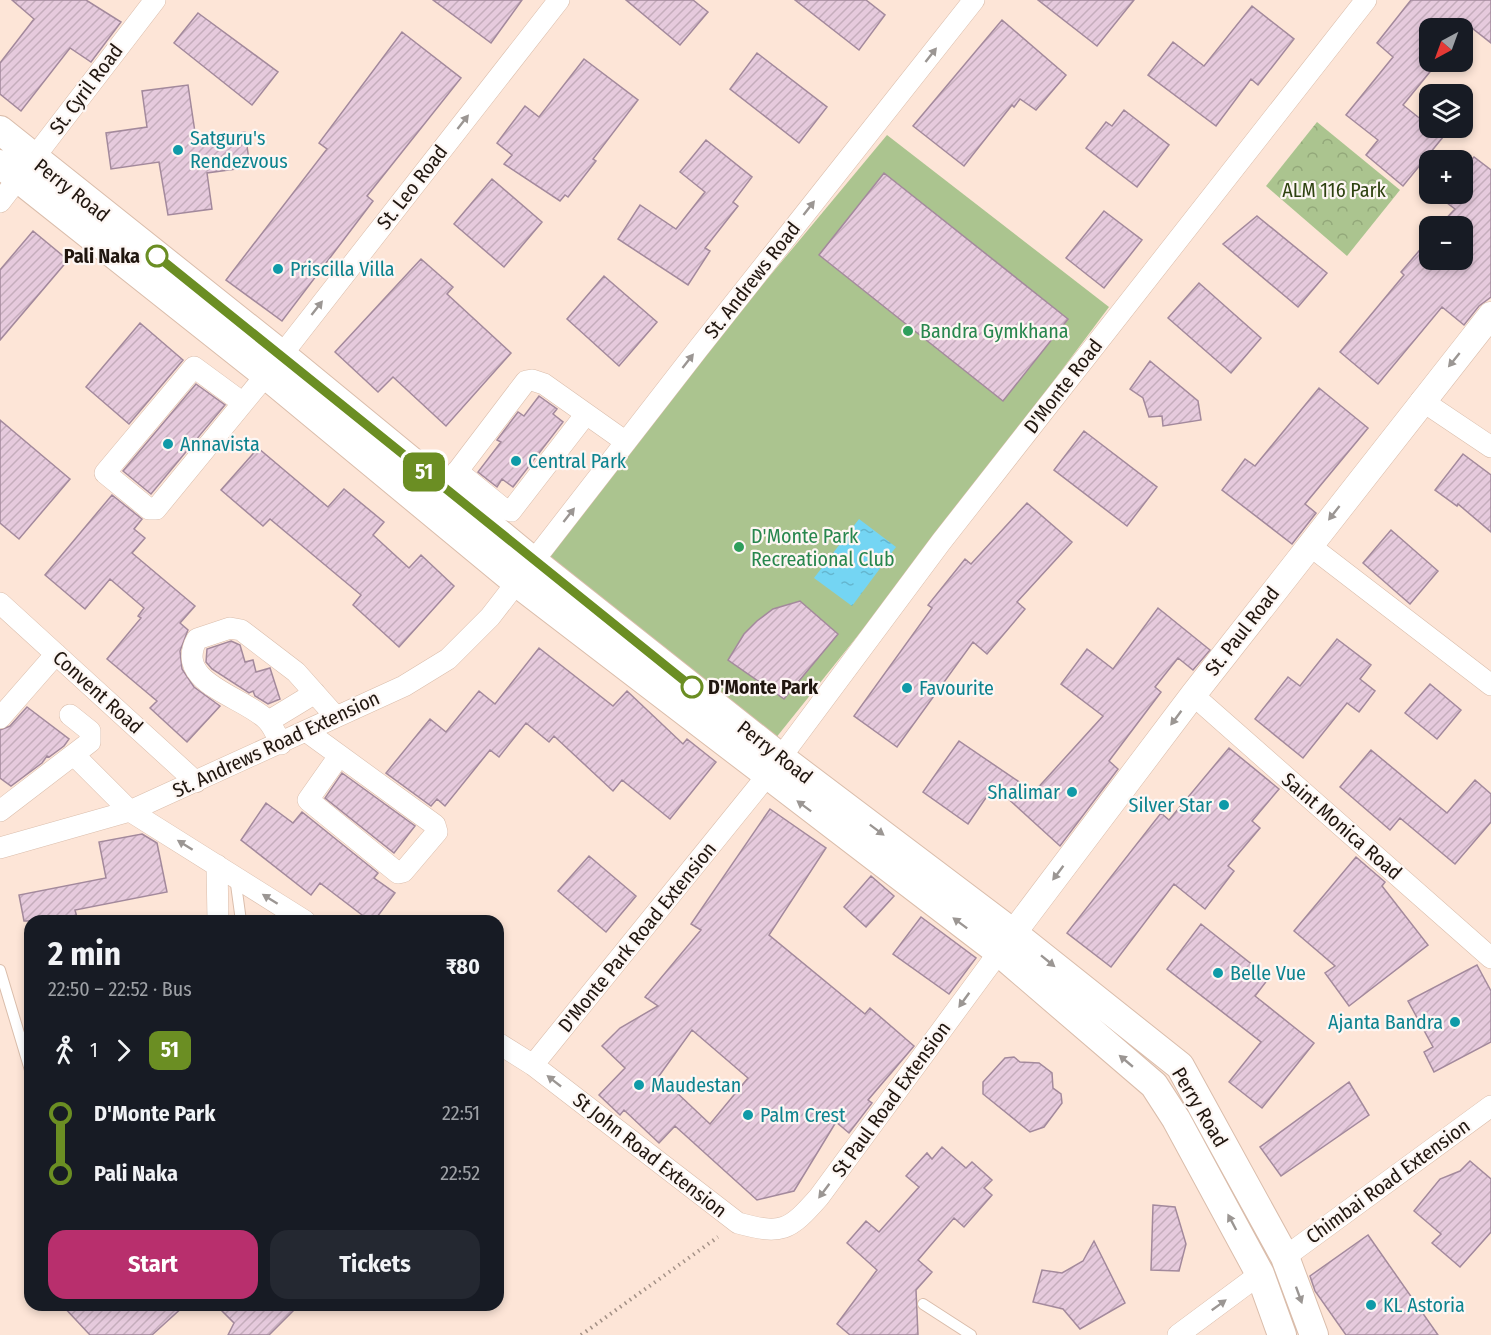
<!DOCTYPE html>
<meta charset="utf-8">
<style>
body{margin:0;font-family:"Fira Sans Condensed",sans-serif;background:#242831;color:#f1f3f6;height:100vh;display:flex;flex-direction:column;font-size:22px;white-space:nowrap}
*{box-sizing:border-box;margin:0}
p{font-size:20px;color:#9ea1a6}
.icon{flex:none;width:33px;height:33px;fill:none;stroke:currentColor;stroke-width:2;stroke-linecap:round;stroke-linejoin:round}
.map{position:relative;flex:1;overflow:hidden}
.side{position:absolute;left:24px;top:915px;width:480px;height:396px;display:flex;flex-direction:column;background:#171b24;border-radius:18px;box-shadow:0 3px 9px #0003}
.side>*{flex:none}
.badge{padding:0 12px;border-radius:9px;font-size:21px;line-height:39px}
.needle{width:39px;rotate:221deg}
.buttons{position:absolute;left:1419px;top:18px;display:grid;gap:12px}
.buttons a{display:grid;place-items:center;width:54px;height:54px;border-radius:12px;background:#171b24;box-shadow:0 3px 9px #0003;font-size:30px}
.map>.badge{position:absolute;translate:-50% -50%;box-shadow:0 0 0 3px #fff}
.legs{display:flex;align-items:center;gap:9px;height:66px;padding:0 24px;font-size:20px}
.legs p{margin-inline-start:auto}
.headline{display:flex;align-items:center;justify-content:space-between;height:102px;padding:0 24px}
h1{font-size:33px;font-weight:700;line-height:45px}
.cta{display:flex;gap:12px;margin-top:auto;padding:12px 24px}
.cta a{flex:1;height:69px;border-radius:18px;background:#b82f6d;color:#fff;font-size:24px;font-weight:700;line-height:69px;text-align:center}
.cta a+a{background:#242831;color:#f1f3f6}
ul{padding:0 24px;list-style:none}
li{display:flex;align-items:center;gap:21px;height:60px;font-size:22px}
li i{display:grid;place-items:center;width:9px;height:100%;margin:0 8px;background:currentColor}
li i::after{content:'';width:15px;height:15px;margin:-8px;border:4px solid;border-radius:50%;background:#171b24}
li p{margin-inline-start:auto}
li:first-child i{background:linear-gradient(#0000 50%,currentColor 0)}
li:last-child i{background:linear-gradient(currentColor 50%,#0000 0)}
.map>svg:first-child{display:block}
</style>
<div class="map">
<svg width="1491" height="1335" viewBox="0 0 1491 1335">
<defs>
<pattern id="forest-crowns" width="20" height="18" patternUnits="userSpaceOnUse" patternTransform="scale(1.5)"><rect width="20" height="18" fill="#abc48f"/><path d="M2 6a3 3 0 1 1 6 0M12 15a3 3 0 1 1 6 0" fill="none" stroke="#93a87a"/></pattern>
<pattern id="water-ripples" width="26" height="14" patternUnits="userSpaceOnUse" patternTransform="scale(1.5)"><rect width="26" height="14" fill="#74d5f3"/><path d="M2 4q2-2 4 0t4 0M15 11q2-2 4 0t4 0" fill="none" stroke="#64b6cf"/></pattern>
<pattern id="building-hatch" width="6" height="6" patternUnits="userSpaceOnUse" patternTransform="scale(1.5)"><rect width="6" height="6" fill="#e6cadd"/><path d="M-1 1l2-2M0 6l6-6M5 7l2-2" fill="none" stroke="#c5adbc"/></pattern>
</defs>
<rect width="100%" height="100%" fill="#fde5d7"/>
<path fill="url(#forest-crowns)" d="M1317 122 1400 190 1347 256 1266 186Z"/>
<path fill="#abc48f" d="M887 135 1109 307 936 538 771 744 542 557 704 355Z"/>
<path fill="url(#water-ripples)" d="M859 519 896 547 852 606 814 578Z"/>
<path fill="url(#building-hatch)" stroke="#a3899c" stroke-width="1.5" fill-rule="evenodd" d="M12 0H86L121 22 91 62 70 48 21 111 0 94V63L34 19Z
M433 0H522L491 43Z
M626 0H693L708 12 680 45Z
M795 0H866L885 15 859 50Z
M1038 0H1134L1097 46Z
M1411 0H1491V43L1468 25 1462 32V28H1430V62H1438L1403 105 1443 137 1403 186 1366 155 1378 140 1346 115 1393 57 1377 43Z
M1252 6 1294 39 1258 85 1251 79 1216 126 1148 75 1173 42 1204 66Z
M198 13 278 72 252 105 174 43Z
M1002 20 1066 75 1036 110 1020 99 1014 107 1012 105 964 166 913 126Z
M402 32 461 78 367 196 373 201 282 321 226 280 327 149 319 143Z
M757 53 827 107 799 143 730 89Z
M584 59 638 100 593 159 596 161 568 197 565 195 560 201 504 164 512 155 497 143 525 106 539 117Z
M188 85 196 139 245 132 250 167 207 173 212 209 168 215 159 162 111 169 106 133 147 127 142 91Z
M1124 110 1169 145 1137 187 1086 148 1106 122 1112 126Z
M706 140 752 177 733 202 738 206 705 248 710 251 688 285 618 239 640 205 676 229 705 192 680 172Z
M1462 153 1471 160 1474 157 1491 170V297L1479 306 1464 325 1442 307 1378 384 1340 352 1404 275 1401 272 1430 238V260H1462V226H1439L1455 209 1435 194H1462Z
M884 173 1068 319 1003 401 819 255Z
M492 179 542 222 504 267 454 224Z
M1104 211 1142 240 1104 288 1066 258Z
M1257 216 1327 273 1298 307 1223 244Z
M33 231 68 260 0 340V270Z
M421 259 453 287 447 294 511 353 446 426 393 377 378 392 335 352Z
M604 276 657 322 619 366 567 319Z
M1199 283 1261 338 1231 373 1168 318Z
M140 323 183 360 129 424 86 387Z
M1150 361 1198 401 1201 420 1163 426 1162 416 1149 417 1143 398 1130 389Z
M196 384 225 405 151 494 123 471Z
M1319 388 1368 428 1305 504 1316 513 1292 544 1222 490 1245 459 1255 466Z
M539 396 557 409 553 414 563 422 513 487 502 479 497 487 478 472 501 442 497 440 518 412 524 416Z
M0 420 70 479 19 539 0 523Z
M1084 431 1157 487 1127 526 1054 470Z
M258 448 328 507 344 489 384 522 373 535 409 568 421 555 454 586 399 647 353 605 361 595 270 519 263 526 221 490Z
M1463 454 1491 475V532L1458 504 1457 506 1435 490Z
M112 495 142 519 134 529 145 538 132 553 195 606 180 623 188 630 180 651 182 669 194 687 220 706 187 742 150 708 157 701 107 659 141 618 138 616 144 608 110 579 85 609 45 575Z
M1027 503 1072 542 1017 602 1025 609 987 654 973 642 897 747 854 716 932 608 928 605 965 559 971 564Z
M1391 530 1438 571 1410 604 1363 563Z
M800 601 838 634 784 699 728 660 744 634 757 621 773 609Z
M1158 608 1210 650 1193 670 1178 658 1155 687 1161 692 1109 761 1118 769 1060 846 994 786 968 824 923 792 959 741 1034 792 1103 716 1061 684 1087 649 1113 669Z
M1337 639 1371 665 1360 679 1375 691 1359 712 1347 703 1303 758 1255 719 1288 677 1300 686Z
M231 641 240 645 245 662 253 660 256 672 270 668 280 699 268 704 255 696 253 691 249 693 212 669 206 662 207 649Z
M539 648 613 706 627 691 683 744 687 739 716 762 670 819 622 780 613 791 554 736 549 742 526 723 499 757 490 750 445 806 437 799 431 806 386 773 430 719 446 732 479 691 495 704Z
M1430 684 1461 710 1437 739 1405 713Z
M27 707 69 739 64 746 49 757 47 756 42 763 11 786 0 778V730L10 726Z
M1229 748 1279 789 1252 821 1260 828 1228 866 1234 871 1205 909 1174 884 1111 967 1067 933 1161 813 1169 820Z
M1371 750 1447 813 1475 780 1491 794V822L1455 864 1400 818 1390 830 1340 787Z
M342 773 415 826 394 853 325 798Z
M266 803 293 823 302 812 378 873 374 878 395 893 374 921H370L320 883 311 895 241 840Z
M770 809 826 848 769 935 865 1014 870 1008 914 1046 868 1100 872 1103 849 1133 836 1122 794 1191 757 1200 675 1126 659 1143 624 1110 620 1115 599 1095 625 1068 602 1046 620 1028 658 1006 645 997 701 930 691 924ZM692 1030 748 1078 710 1124 659 1076Z
M142 834 157 843 167 892 75 910 78 921H24L19 895 106 878 99 842Z
M589 856 636 896 606 932 558 891Z
M1356 857 1385 882 1382 886 1428 945 1349 1006 1325 973 1335 966 1294 931Z
M871 876 894 896 866 927 844 907Z
M921 917 976 958 949 994 893 954Z
M1201 924 1269 978 1255 996 1314 1043 1262 1108 1229 1082 1261 1042 1167 969Z
M1477 965 1491 991V1042L1434 1072 1424 1052 1433 1047 1408 1001Z
M1014 1057 1020 1062 1039 1063 1052 1073 1053 1088 1061 1094 1062 1103 1044 1127 1030 1132 983 1094V1082L1005 1058Z
M1349 1082 1369 1115 1281 1176 1260 1147Z
M942 1147 966 1168 972 1162 992 1180 984 1188 992 1195 964 1227 954 1218 918 1260 932 1272 916 1290 918 1335H850L837 1324 877 1270 847 1243 866 1221 879 1232 919 1187 906 1176 927 1153 932 1159Z
M1470 1161 1491 1179V1232L1460 1267 1432 1243 1441 1234 1414 1211 1440 1179 1460 1171Z
M1153 1205 1175 1207 1186 1244 1179 1271 1151 1270Z
M1368 1235 1438 1335H1346L1315 1291 1310 1276Z
M1094 1241 1125 1303 1080 1329 1063 1309 1033 1302 1042 1270 1062 1273 1083 1261Z
M62 1305H185L152 1335H90Z
M216 1305H299L269 1335H228L234 1323Z"/>
<g fill="none" stroke-linecap="round" stroke-linejoin="round">
<defs>
<path id="service" d="M235 877 241 921
M0 970 30 1070
M923 1304 971 1335"/>
<path id="minor" d="M0 202 155 0
M1421 400 1491 447
M243 403 194 367 105 473 149 509H156L266 375 559 0
M457 471 504 509 511 511 586 414
M437 498 526 381 532 380 544 384 626 442
M1309 545 1491 685
M0 603 196 782
M1193 695 1491 958
M0 718 56 654
M269 721 315 693
M306 731 435 825 437 832 403 872 398 873 308 800 339 756
M281 744C277 736 273 726 267 720 243 696 173 683 197 639L230 628 241 630 296 672 336 717
M74 755 130 811 305 921
M0 811 90 742V731L70 715
M0 848 130 811 404 686 448 659 490 617 698 349 974 0
M217 865 218 921
M498 1043 533 1065 738 1223C782 1235 789 1231 819 1197L999 952
M533 1065 766 777 941 542 1366 0
M1285 1257 1491 1106
M1178 1335 1260 1274"/>
<path id="tertiary" d="M1002 948 1193 695 1491 315"/>
<path id="secondary" d="M0 130 281 354 533 561 780 757 1013 933 1180 1066 1285 1257 1314 1335
M0 164 266 375 516 582 999 952 1154 1085 1176 1119 1260 1274 1282 1335"/>
</defs>
<use href="#service" stroke="#dabdab" stroke-width="12"/>
<use href="#minor" stroke="#dabdab" stroke-width="22"/>
<use href="#tertiary" stroke="#dabdab" stroke-width="27"/>
<use href="#secondary" stroke="#dabdab" stroke-width="30"/>
<path stroke="#a49186" stroke-width="4" stroke-dasharray="1.5 4.5" stroke-linecap="butt" d="M581 1335 718 1237"/>
<use href="#service" stroke="#fff" stroke-width="10"/>
<use href="#minor" stroke="#fff" stroke-width="21"/>
<use href="#tertiary" stroke="#fff" stroke-width="26"/>
<use href="#secondary" stroke="#fff" stroke-width="28"/>
</g>
<defs><path id="oneway-solid" d="M-6-.8H1V-3.2L6.5 0L1 3.2V.8H-6Z" transform="scale(1.5)"/></defs>
<g fill="#9b9693">
<use href="#oneway-solid" transform="translate(931 55) rotate(-52)"/>
<use href="#oneway-solid" transform="translate(463 122) rotate(-52)"/>
<use href="#oneway-solid" transform="translate(809 208) rotate(-52)"/>
<use href="#oneway-solid" transform="translate(317 308) rotate(-52)"/>
<use href="#oneway-solid" transform="translate(1454 360) rotate(129)"/>
<use href="#oneway-solid" transform="translate(688 361) rotate(-52)"/>
<use href="#oneway-solid" transform="translate(1334 513) rotate(128)"/>
<use href="#oneway-solid" transform="translate(569 515) rotate(-52)"/>
<use href="#oneway-solid" transform="translate(1176 718) rotate(127)"/>
<use href="#oneway-solid" transform="translate(804 806) rotate(-143)"/>
<use href="#oneway-solid" transform="translate(877 830) rotate(37)"/>
<use href="#oneway-solid" transform="translate(185 845) rotate(-148)"/>
<use href="#oneway-solid" transform="translate(1058 873) rotate(127)"/>
<use href="#oneway-solid" transform="translate(270 899) rotate(-148)"/>
<use href="#oneway-solid" transform="translate(960 923) rotate(-143)"/>
<use href="#oneway-solid" transform="translate(1048 961) rotate(39)"/>
<use href="#oneway-solid" transform="translate(964 1000) rotate(126)"/>
<use href="#oneway-solid" transform="translate(1126 1061) rotate(-140)"/>
<use href="#oneway-solid" transform="translate(554 1081) rotate(-142)"/>
<use href="#oneway-solid" transform="translate(824 1191) rotate(127)"/>
<use href="#oneway-solid" transform="translate(1232 1222) rotate(-118)"/>
<use href="#oneway-solid" transform="translate(1299 1295) rotate(70)"/>
<use href="#oneway-solid" transform="translate(1219 1305) rotate(-36)"/>
</g>
<g fill="none" stroke-linecap="round" stroke-linejoin="round">
<defs>
<path id="line-1" d="M157 256 692 687"/>
</defs>
<use href="#line-1" stroke="#fff" stroke-width="14"/>
<use href="#line-1" stroke="#6b8e23" stroke-width="9"/>
</g>
<g fill="#0f9aa8" stroke="#fdf6f3" stroke-width="2">
<circle cx="178" cy="150" r="6"/>
<circle cx="278" cy="269" r="6"/>
<circle cx="168" cy="444" r="6"/>
<circle cx="516" cy="461" r="6"/>
<circle cx="907" cy="688" r="6"/>
<circle cx="1072" cy="792" r="6"/>
<circle cx="1224" cy="805" r="6"/>
<circle cx="1218" cy="973" r="6"/>
<circle cx="1455" cy="1022" r="6"/>
<circle cx="639" cy="1085" r="6"/>
<circle cx="748" cy="1115" r="6"/>
<circle cx="1371" cy="1305" r="6"/>
</g>
<g fill="#fff" stroke="#6b8e23" stroke-width="3">
<circle cx="157" cy="256" r="10"/>
<circle cx="692" cy="687" r="10"/>
</g>
<g fill="#2e9e5b" stroke="#fdf6f3" stroke-width="2">
<circle cx="908" cy="331" r="6"/>
<circle cx="739" cy="547" r="6"/>
</g>
<g text-anchor="middle" stroke-width="4.5" stroke-linejoin="round" paint-order="stroke">
<g font-size="20" fill="#20160f" stroke="#fdf6f3">
<text transform="translate(86 89) rotate(-53)" y="7">St. Cyril Road</text>
<text transform="translate(412 187) rotate(-52)" y="7">St. Leo Road</text>
<text transform="translate(72 190) rotate(38)" y="7">Perry Road</text>
<text transform="translate(752 280) rotate(-52)" y="7">St. Andrews Road</text>
<text transform="translate(1063 386) rotate(-52)" y="7">D'Monte Road</text>
<text transform="translate(1242 631) rotate(-52)" y="7">St. Paul Road</text>
<text transform="translate(98 692) rotate(42)" y="7">Convent Road</text>
<text transform="translate(276 744) rotate(-25)" y="7">St. Andrews Road Extension</text>
<text transform="translate(775 752) rotate(38)" y="7">Perry Road</text>
<text transform="translate(1342 826) rotate(41)" y="7">Saint Monica Road</text>
<text transform="translate(637 937) rotate(-51)" y="7">D'Monte Park Road Extension</text>
<text transform="translate(891 1099) rotate(-54)" y="7">St Paul Road Extension</text>
<text transform="translate(1200 1107) rotate(59)" y="7">Perry Road</text>
<text transform="translate(650 1155) rotate(38)" y="7">St John Road Extension</text>
<text transform="translate(1388 1181) rotate(-36)" y="7">Chimbai Road Extension</text>
</g>
<g font-size="20" fill="#0d838f" stroke="#fdf6f3" text-anchor="start">
<text x="190" y="145">Satguru's<tspan x="190" dy="23">Rendezvous</tspan></text>
<text x="290" y="276">Priscilla Villa</text>
<text x="180" y="451">Annavista</text>
<text x="528" y="468">Central Park</text>
<text x="919" y="695">Favourite</text>
<text x="1060" y="799" text-anchor="end">Shalimar</text>
<text x="1212" y="812" text-anchor="end">Silver Star</text>
<text x="1230" y="980">Belle Vue</text>
<text x="1443" y="1029" text-anchor="end">Ajanta Bandra</text>
<text x="651" y="1092">Maudestan</text>
<text x="760" y="1122">Palm Crest</text>
<text x="1383" y="1312">KL Astoria</text>
</g>
<g font-size="20" fill="#2e4210" stroke="#fdf6f3">
<text x="1334" y="197">ALM 116 Park</text>
</g>
<g font-size="20" font-weight="bold" fill="#20160f" stroke="#fdf6f3" text-anchor="end">
<text x="140" y="263">Pali Naka</text>
<text x="708" y="694" text-anchor="start">D'Monte Park</text>
</g>
<g font-size="20" fill="#27864d" stroke="#fdf6f3" text-anchor="start">
<text x="920" y="338">Bandra Gymkhana</text>
<text x="751" y="543">D'Monte Park<tspan x="751" dy="23">Recreational Club</tspan></text>
</g>
</g>
</svg>
<div class="buttons">
<a><svg class="needle" viewBox="-14 -14 28 28"><path d="M0-13l5 13h-10z" fill="#e53935"/><path d="M0 13l5-13h-10z" fill="#9ea1a6"/></svg></a>
<a><svg class="icon" aria-label="layers" viewBox="0 0 24 24"><path d="M12 4l9 5-9 5-9-5zM3 14l9 5 9-5"/></svg></a>
<a>+</a>
<a>−</a>
</div>
<b class="badge" style="left:424px;top:472px;background:#6b8e23;color:#fff">51</b>
<section class="side">
<div class="headline"><div><h1>2 min</h1><p>22:50 – 22:52 · Bus</p></div><b>₹80</b></div>
<div class="legs"><svg class="icon" aria-label="walk" viewBox="0 0 24 24"><circle cx="13" cy="4" r="2"/><path d="M13 8l-2 6 4 7M11 14l-3 7M7 12l3-4h3l4 4"/></svg>1<svg class="icon" aria-label="forward" viewBox="0 0 24 24"><path d="M9 5l7 7-7 7"/></svg><b class="badge" style="background:#6b8e23;color:#fff">51</b></div>
<ul>
<li><i style="color:#6b8e23"></i><b>D'Monte Park</b><p>22:51</p></li>
<li><i style="color:#6b8e23"></i><b>Pali Naka</b><p>22:52</p></li>
</ul>
<div class="cta"><a>Start</a><a>Tickets</a></div>
</section>
</div>
